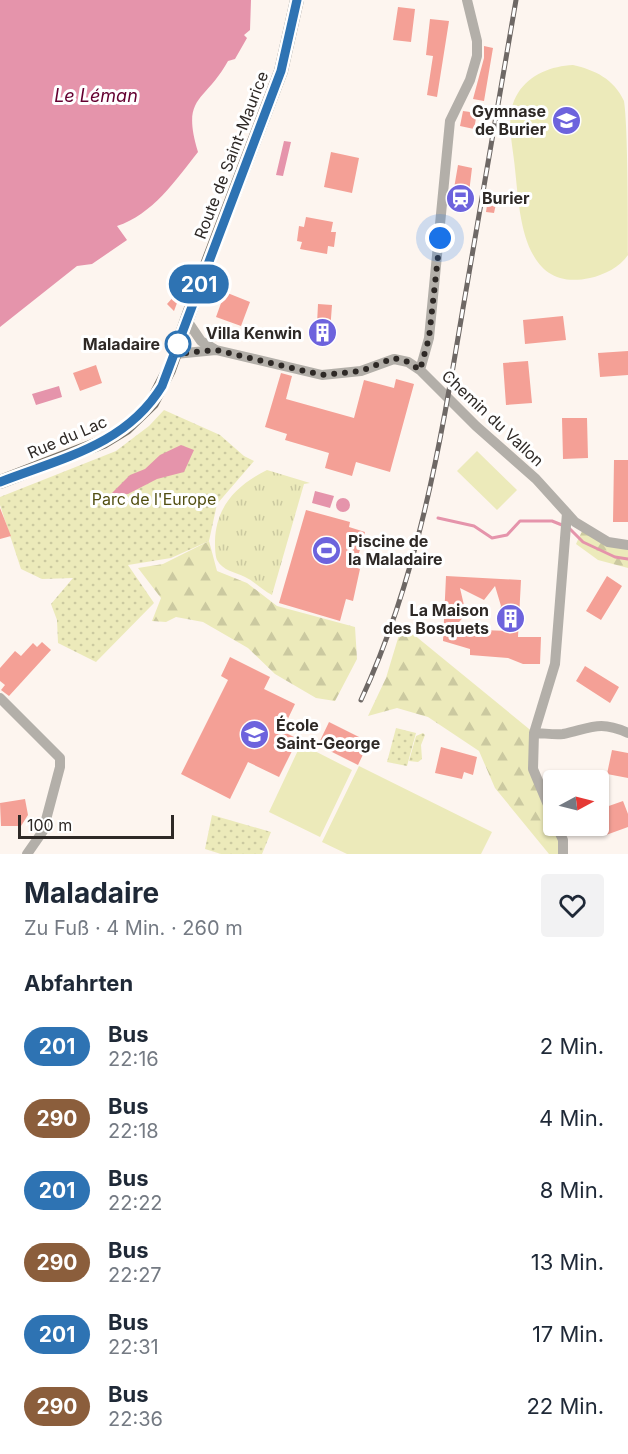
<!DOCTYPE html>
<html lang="de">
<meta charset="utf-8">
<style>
body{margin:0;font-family:Inter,sans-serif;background:#f2f2f3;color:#1f2937;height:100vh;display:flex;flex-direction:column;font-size:22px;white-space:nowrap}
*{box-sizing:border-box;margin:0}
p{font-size:20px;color:#747a83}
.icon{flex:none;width:33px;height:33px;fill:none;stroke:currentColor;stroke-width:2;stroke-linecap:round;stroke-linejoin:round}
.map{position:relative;height:854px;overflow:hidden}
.drawer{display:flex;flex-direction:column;background:#fff;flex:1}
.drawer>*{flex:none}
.badge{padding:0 12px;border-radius:20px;font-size:21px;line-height:39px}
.needle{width:39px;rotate:83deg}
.controls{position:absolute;left:543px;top:770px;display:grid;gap:12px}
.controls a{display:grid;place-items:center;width:66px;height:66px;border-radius:6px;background:#fff;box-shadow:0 2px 4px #0004;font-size:30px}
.scale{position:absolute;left:18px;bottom:15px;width:156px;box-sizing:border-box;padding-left:6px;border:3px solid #2e2926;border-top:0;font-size:16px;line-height:21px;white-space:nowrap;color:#2e2926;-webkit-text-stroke:4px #fff;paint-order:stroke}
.you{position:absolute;width:30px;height:30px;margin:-15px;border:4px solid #fff;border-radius:50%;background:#1a73e8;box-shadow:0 0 0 9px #1a73e833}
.map>.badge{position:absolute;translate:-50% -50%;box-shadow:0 0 0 3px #fff}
h2{padding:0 24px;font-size:22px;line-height:54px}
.round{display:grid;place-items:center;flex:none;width:63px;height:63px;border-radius:6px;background:#f2f2f3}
.summary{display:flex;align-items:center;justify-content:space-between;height:102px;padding:0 24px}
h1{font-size:28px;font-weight:700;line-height:45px}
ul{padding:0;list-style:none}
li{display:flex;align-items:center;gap:18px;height:72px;padding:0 24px}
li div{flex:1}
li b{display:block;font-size:22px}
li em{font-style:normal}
li .badge{min-width:66px;font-weight:700;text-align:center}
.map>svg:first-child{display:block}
</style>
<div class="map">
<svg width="628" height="854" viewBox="0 0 628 854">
<defs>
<pattern id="grass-tufts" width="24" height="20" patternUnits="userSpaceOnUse" patternTransform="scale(1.5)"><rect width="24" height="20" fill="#eceaba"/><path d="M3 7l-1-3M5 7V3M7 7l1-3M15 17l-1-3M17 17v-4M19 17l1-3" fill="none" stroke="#cbc9a0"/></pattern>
<pattern id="forest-firs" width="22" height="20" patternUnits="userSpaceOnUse" patternTransform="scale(1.5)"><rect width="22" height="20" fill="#eceaba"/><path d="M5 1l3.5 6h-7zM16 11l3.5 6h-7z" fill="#cbc9a0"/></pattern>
<pattern id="park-dots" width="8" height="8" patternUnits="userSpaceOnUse" patternTransform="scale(1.5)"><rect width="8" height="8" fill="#eceaba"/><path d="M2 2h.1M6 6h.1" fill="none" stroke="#cbc9a0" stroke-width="1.8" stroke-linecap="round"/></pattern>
</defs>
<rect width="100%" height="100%" fill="#fdf5ef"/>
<path fill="url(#grass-tufts)" d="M267 470 310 483 304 484 272 595C262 590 254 581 245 577 235 572 223 571 217 560 215 555 215 546 215 541 216 506 237 485 267 470Z"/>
<path fill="url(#forest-firs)" d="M582 531 628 550V568L598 560 576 544Z
M209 541 217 571 247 583 277 606 355 627 357 659 335 701 316 698 275 674 248 648 203 622 176 617 166 622 152 621 161 598 138 568 163 564Z
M402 625 534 733 533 769 563 854H549L495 788 479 751 428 717 397 708 368 716 386 678Z"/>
<path fill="url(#park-dots)" d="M164 410 220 435 244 456 254 461 217 504 209 541 171 558 128 565 154 603 96 662 58 643 57 620 51 604 73 578 42 579 21 569 0 505V497L116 451 149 426Z
M396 728 416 733 407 766 387 762Z
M423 733 425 735 421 745 422 759 418 762 409 761 416 736Z
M212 815 271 832 262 854H221L205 849Z"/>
<path fill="#eceaba" d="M573 65C595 70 614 79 624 101 628 127 628 222 628 255 620 267 604 275 590 278 522 293 520 214 515 169 513 144 504 115 518 93 530 74 552 66 573 65Z
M477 451 517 490 497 510 457 471Z
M301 744 352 770 320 837 269 812Z
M359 766 492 832 481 854H347L322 842Z"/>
<path fill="#e594ab" d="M0 0H251L250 30 244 35 247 38 235 59 228 61C204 104 181 95 198 152 176 180 152 215 117 226L127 240 92 264 77 266 0 327Z
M284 141 291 142 283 176 276 175Z
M59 386 62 397 36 405 32 394Z
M181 445 194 450 184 472 157 479 128 494 109 496 130 475 145 469 160 455Z
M315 491 334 496 330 508 312 503Z
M336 505a7 7 0 1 1 14 0a7 7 0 1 1-14 0Z"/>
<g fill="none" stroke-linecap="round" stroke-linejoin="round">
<path stroke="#e594ab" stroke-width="3" d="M438 518 474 526 492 538 507 535 520 521H552L562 525
M568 527 583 542 615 557 628 559"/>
</g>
<path fill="#f4a096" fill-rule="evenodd" d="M398 7 415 9 411 42 393 40Z
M430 19 449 21 437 97 427 95 433 56 426 55Z
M484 46 493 48 484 101 473 99 484 58Z
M463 111 477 113 474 129 460 126Z
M331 152 359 158 352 193 324 187Z
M458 165 472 168 467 209 451 206Z
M488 198 497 199 494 213 486 212Z
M306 217 333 222 331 232H336L334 247 328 246 327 254 300 249 302 242 297 241 299 226 304 227Z
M225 292 250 302 241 326 216 317Z
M175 295 177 303 174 311 167 304Z
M318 304 332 305 329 345 316 344Z
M563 316 566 340 525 344 523 320Z
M628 351V375L600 377 598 353Z
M528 361 532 403 506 405 503 363Z
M96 365 102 383 80 391 73 373Z
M281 373 292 376 286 399 354 418 364 380 394 388 396 379 414 384 390 472 356 462 352 476 325 468 329 453 285 440 287 434 265 427Z
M562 418H587L588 458 563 459Z
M614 460H628V522H613Z
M0 508 11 536 0 539Z
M306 510 350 522 349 527 365 532 355 567 360 569 353 601 346 599 340 621 279 603Z
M446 576 521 580 518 637H541L540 664H523L508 658 470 655V649L443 641ZM495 586 501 606 497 615 510 631 453 629 466 614 460 588 484 600Z
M607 576 622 586 601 620 586 611Z
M42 642 51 650 9 696 1 690 5 685 0 681V668L15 651 21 656 33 643 37 647Z
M230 657 270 677 264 689 295 704 282 731 298 739 279 777 248 762 230 799 181 774 228 680 221 676Z
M585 666 619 687 610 703 576 681Z
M329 722 369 742 358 765 318 745Z
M441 747 477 757 473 775 464 772 462 779 435 773Z
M612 750 628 753V778L607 774Z
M25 799 28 815 21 826H1L0 803Z
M623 801 628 814V827L606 835 603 826 598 828V806L605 803 606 807Z"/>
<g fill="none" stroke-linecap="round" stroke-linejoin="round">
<path stroke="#b3afa9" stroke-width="10" d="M186 319 201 341 216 350
M175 354 216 350 322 375 361 371 394 359 408 362 420 370 476 426 536 479 575 522 608 542 628 545
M420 370 429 338 450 121 470 80 477 56V41L467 0
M0 698 60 758V767L43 831 27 854
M534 733C543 733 554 735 563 734 591 728 600 720 628 733
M554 819 533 769 534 733 555 664 567 513
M556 825 563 840V854"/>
<path stroke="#7a746a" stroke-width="14" d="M0 482 103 442 126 428 152 403 169 370 200 283 281 71 297 0"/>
<defs>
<path id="rail" d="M361 700C418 577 440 446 462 314 480 209 498 105 516 0"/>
</defs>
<use href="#rail" stroke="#6e6865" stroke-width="5"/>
<use href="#rail" stroke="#fff" stroke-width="3" stroke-dasharray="9" stroke-linecap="butt"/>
</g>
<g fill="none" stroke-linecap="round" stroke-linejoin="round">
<defs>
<path id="line" d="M0 482C62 458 126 445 162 386L281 71 297 0"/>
</defs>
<use href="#line" stroke="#fff" stroke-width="14"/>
<use href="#line" stroke="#2e73b3" stroke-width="9"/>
<path stroke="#2e2926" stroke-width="6" stroke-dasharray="0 10.8" d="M178 344 175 354 216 350 322 375 361 371 394 358 408 362 420 370 429 338 440 238"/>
</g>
<defs>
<symbol id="university-disc" viewBox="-11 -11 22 22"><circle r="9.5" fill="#6d63dd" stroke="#fff"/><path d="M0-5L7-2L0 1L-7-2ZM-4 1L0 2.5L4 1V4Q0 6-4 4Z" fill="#fff"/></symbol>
<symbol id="station-disc" viewBox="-11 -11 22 22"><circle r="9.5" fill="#6d63dd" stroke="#fff"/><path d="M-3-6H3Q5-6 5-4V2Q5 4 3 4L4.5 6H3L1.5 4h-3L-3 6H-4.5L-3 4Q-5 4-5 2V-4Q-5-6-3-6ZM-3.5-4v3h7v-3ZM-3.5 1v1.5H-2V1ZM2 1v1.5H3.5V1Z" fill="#fff"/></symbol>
<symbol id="building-disc" viewBox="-11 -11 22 22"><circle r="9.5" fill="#6d63dd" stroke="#fff"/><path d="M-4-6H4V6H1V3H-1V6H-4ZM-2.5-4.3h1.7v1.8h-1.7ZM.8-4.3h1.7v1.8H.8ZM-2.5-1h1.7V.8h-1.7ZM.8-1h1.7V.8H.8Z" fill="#fff"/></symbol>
<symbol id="stadium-disc" viewBox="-11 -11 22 22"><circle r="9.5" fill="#6d63dd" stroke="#fff"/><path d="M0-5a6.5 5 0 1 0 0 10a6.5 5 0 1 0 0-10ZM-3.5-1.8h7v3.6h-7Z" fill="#fff"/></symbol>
<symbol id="school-disc" viewBox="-11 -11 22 22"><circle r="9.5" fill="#6d63dd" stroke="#fff"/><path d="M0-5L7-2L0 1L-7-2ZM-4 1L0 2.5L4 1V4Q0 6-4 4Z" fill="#fff"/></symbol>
</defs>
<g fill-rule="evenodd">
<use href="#university-disc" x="550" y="104" width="33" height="33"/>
<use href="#station-disc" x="444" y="182" width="33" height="33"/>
<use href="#building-disc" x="306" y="316" width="33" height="33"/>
<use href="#stadium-disc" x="310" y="534" width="33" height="33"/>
<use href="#building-disc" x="494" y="602" width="33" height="33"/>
<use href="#school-disc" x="238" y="718" width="33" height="33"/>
</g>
<circle fill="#fff" stroke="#2e73b3" stroke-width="3" cx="178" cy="344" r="12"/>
<g text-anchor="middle" stroke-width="6" stroke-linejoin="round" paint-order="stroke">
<g font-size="16" font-weight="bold" fill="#2e2926" stroke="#fff" text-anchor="end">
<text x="546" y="117">Gymnase<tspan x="546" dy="18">de Burier</tspan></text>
<text x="482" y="204" text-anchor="start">Burier</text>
<text x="302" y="339">Villa Kenwin</text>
<text x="348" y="547" text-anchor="start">Piscine de<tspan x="348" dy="18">la Maladaire</tspan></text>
<text x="489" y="616">La Maison<tspan x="489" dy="18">des Bosquets</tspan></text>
<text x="276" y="731" text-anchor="start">École<tspan x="276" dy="18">Saint-George</tspan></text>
</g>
<g font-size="16" fill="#2e2926" stroke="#fff">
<text transform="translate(231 155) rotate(-69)" y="6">Route de Saint-Maurice</text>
<text transform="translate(493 418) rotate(43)" y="6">Chemin du Vallon</text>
<text transform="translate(67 437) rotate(-23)" y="6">Rue du Lac</text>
</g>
<g font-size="16" font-weight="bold" fill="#2e2926" stroke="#fff" text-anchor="end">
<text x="160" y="350">Maladaire</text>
</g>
<g font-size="16" fill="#524f12" stroke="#fff">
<text x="154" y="505">Parc de l'Europe</text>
</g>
<g font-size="18" font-style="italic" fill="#640030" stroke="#fff">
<text x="96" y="102">Le Léman</text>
</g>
</g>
</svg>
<div class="controls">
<a><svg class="needle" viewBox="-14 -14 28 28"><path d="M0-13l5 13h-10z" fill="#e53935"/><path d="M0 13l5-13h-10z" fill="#747a83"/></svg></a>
</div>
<div class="scale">100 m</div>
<div class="you" style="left:440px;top:238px"></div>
<b class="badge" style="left:199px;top:284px;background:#2e73b3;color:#fff">201</b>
</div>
<section class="drawer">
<div class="summary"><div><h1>Maladaire</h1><p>Zu Fuß · 4 Min. · 260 m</p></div><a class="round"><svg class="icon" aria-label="heart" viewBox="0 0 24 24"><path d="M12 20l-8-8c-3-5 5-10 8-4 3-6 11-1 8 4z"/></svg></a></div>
<h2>Abfahrten</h2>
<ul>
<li><span class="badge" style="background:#2e73b3;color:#fff">201</span><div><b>Bus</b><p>22:16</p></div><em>2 Min.</em></li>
<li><span class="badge" style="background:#8b5e3c;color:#fff">290</span><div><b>Bus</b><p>22:18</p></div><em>4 Min.</em></li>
<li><span class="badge" style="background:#2e73b3;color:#fff">201</span><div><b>Bus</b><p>22:22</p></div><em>8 Min.</em></li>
<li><span class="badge" style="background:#8b5e3c;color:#fff">290</span><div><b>Bus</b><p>22:27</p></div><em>13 Min.</em></li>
<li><span class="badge" style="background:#2e73b3;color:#fff">201</span><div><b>Bus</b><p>22:31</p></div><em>17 Min.</em></li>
<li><span class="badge" style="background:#8b5e3c;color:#fff">290</span><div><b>Bus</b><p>22:36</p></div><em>22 Min.</em></li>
</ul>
</section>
